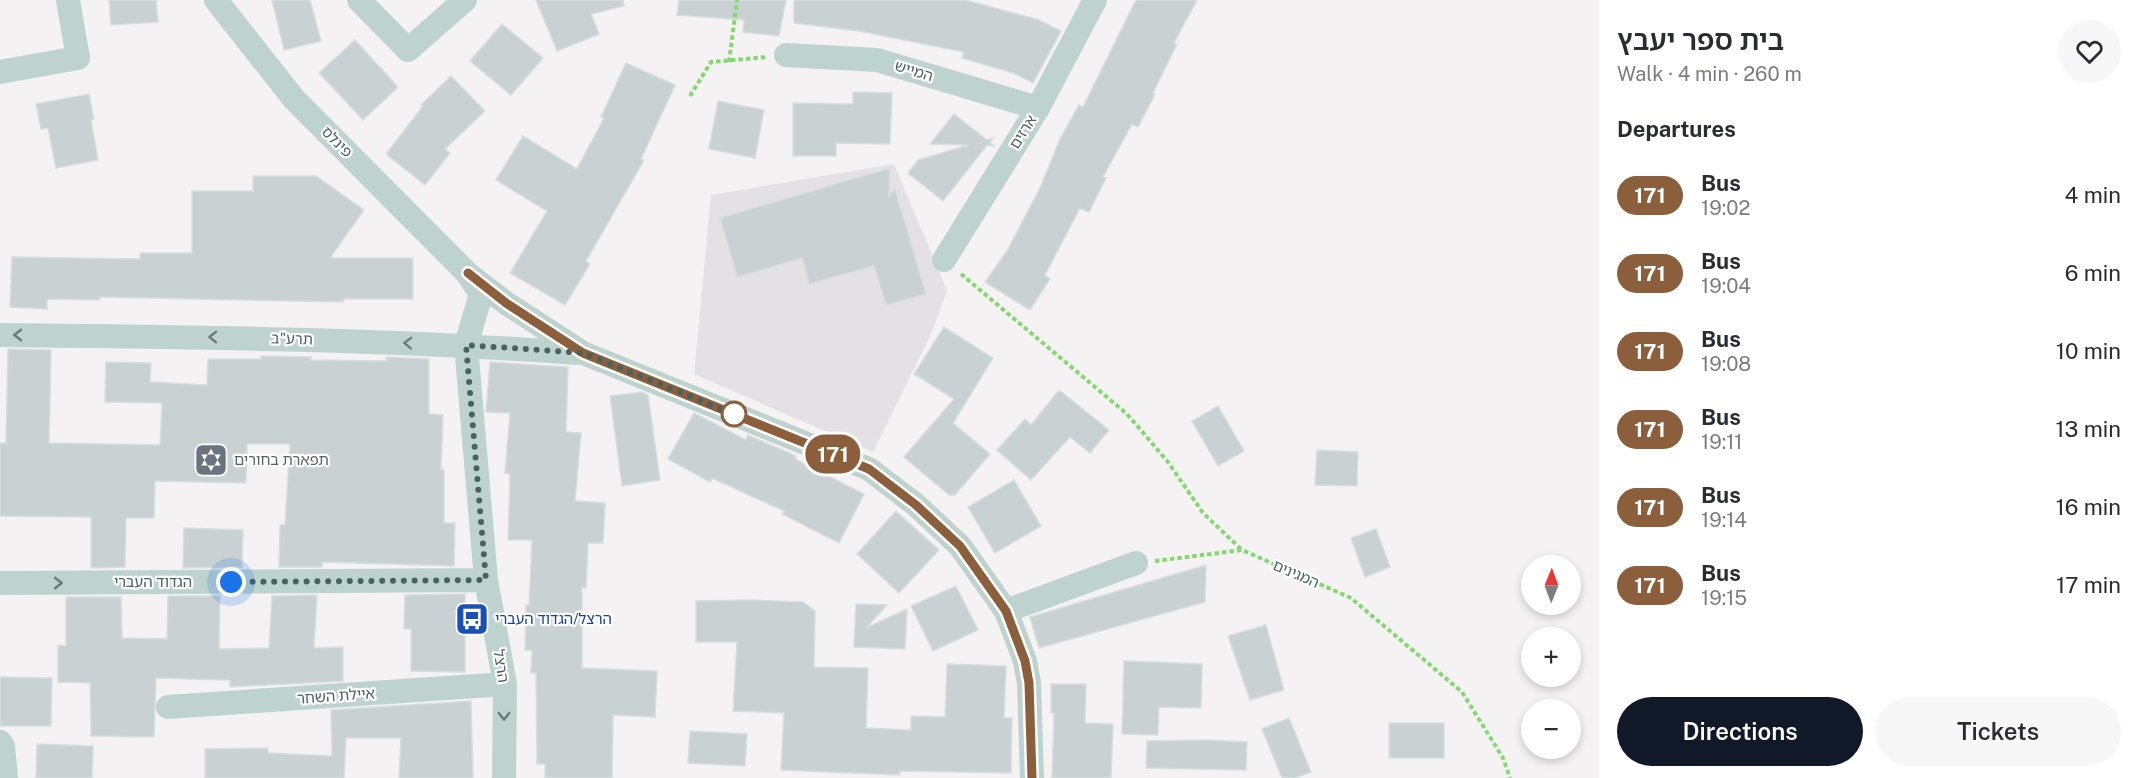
<!DOCTYPE html>
<meta charset="utf-8">
<style>
body{margin:0;font-family:"Public Sans","Noto Sans Hebrew",sans-serif;background:#f7f7f7;color:#2b2b33;height:100vh;display:flex;flex-direction:column;font-size:22px;white-space:nowrap}
*{box-sizing:border-box;margin:0}
p{font-size:20px;color:#7c7c81}
.icon{flex:none;width:33px;height:33px;fill:none;stroke:currentColor;stroke-width:2;stroke-linecap:round;stroke-linejoin:round}
.map{position:relative;flex:1;overflow:hidden}
.panel{display:flex;flex-direction:column;background:#fff;width:540px}
.panel>*{flex:none}
.badge{padding:0 12px;border-radius:20px;font-size:21px;line-height:39px}
.needle{width:39px;rotate:1deg}
.buttons{position:absolute;left:1521px;top:555px;display:grid;gap:12px}
.buttons a{display:grid;place-items:center;width:60px;height:60px;border-radius:50%;background:#fff;box-shadow:0 3px 9px #0003;font-size:30px}
.you{position:absolute;width:30px;height:30px;margin:-15px;border:4px solid #fff;border-radius:50%;background:#1a73e8;box-shadow:0 0 0 9px #1a73e833}
.map>.badge{position:absolute;translate:-50% -50%;box-shadow:0 0 0 3px #fff}
h2{padding:0 18px;font-size:22px;line-height:54px}
.round{display:grid;place-items:center;flex:none;width:63px;height:63px;border-radius:32px;background:#f7f7f7}
.headline{display:flex;align-items:center;justify-content:space-between;height:102px;padding:0 18px}
h1{font-size:28px;font-weight:600;line-height:45px}
.button{display:flex;gap:12px;margin-top:auto;padding:12px 18px}
.button a{flex:1;height:69px;border-radius:36px;background:#111827;color:#fff;font-size:24px;font-weight:600;line-height:69px;text-align:center}
.button a+a{background:#f7f7f7;color:#2b2b33}
ul{padding:0;list-style:none}
li{display:flex;align-items:center;gap:18px;height:78px;padding:0 18px}
li div{flex:1}
li b{display:block;font-size:22px}
li em{font-style:normal}
li .badge{min-width:66px;font-weight:700;text-align:center}
main{display:flex;flex:1;min-height:0}
.map>svg:first-child{display:block}
</style>
<main>
<div class="map">
<svg width="1599" height="778" viewBox="0 0 1599 778">
<rect width="100%" height="100%" fill="#f5f2f4"/>
<path fill="#e3e1e3" d="M894 164 947 290 932 332 873 452 694 374 711 195Z"/>
<path fill="#c9d1d2" stroke="#d6dede" stroke-width="1.5" d="M109 0H156L158 22 111 25Z
M272 0H310L321 41 284 50Z
M536 0H623L624 6 591 14 599 34 557 51Z
M679 0H786L779 36 743 32 744 20 677 15Z
M794 0H965L1039 20 1061 31 1033 83 1013 73 962 58 964 52 859 31 794 23Z
M1136 0H1197L1174 43 1177 44 1153 93 1155 94 1138 127 1132 124 1103 177 1106 178 1089 212 1080 208 1045 275 1050 279 1030 310 985 282 1007 251 1040 188 1060 139 1079 105 1083 107Z
M502 24 543 58 511 95 470 61Z
M355 40 398 87 363 120 319 73Z
M626 63 675 85 641 159 644 160 586 261 590 264 565 305 510 273 547 211 496 180 523 136 577 169 604 118 601 117Z
M451 76 485 111 445 149 450 153 425 185 386 154 423 106 421 105Z
M853 92 892 93 890 144 836 143V156H793V103L853 104Z
M89 94 94 119 91 120 98 160 56 168 48 128 41 129 36 104Z
M718 101 764 110 755 158 709 149Z
M954 114 987 140 993 138 990 142 994 146 987 145 943 201 908 173 918 160 969 145 930 144Z
M890 168 889 196 895 189 926 294 886 305 874 266 809 284 802 258 737 277 720 218Z
M253 176H316L364 210 330 258H413V299H344L343 302 100 297 99 300 47 299V309L10 307 12 257 140 259V253H192V191H253Z
M944 327 993 358 953 423 990 454 955 495H949L904 457 954 399 914 374Z
M8 349 51 350 49 443 160 445 162 403 105 402 106 362 151 363 150 382 207 385 208 359H261V356L311 357V360L386 361V357L429 359V414L443 415 441 470H444V523H455L454 566 322 562V567H279L280 525H285L290 444H247L246 483 155 481 154 518H126L125 567 91 568V517L0 516V443H6Z
M490 362 568 367 566 432 581 433 575 501 605 503 603 543H588L586 588 582 587V668L657 671 655 717 613 715 612 778H545V764H537L536 673H531L532 650H525L526 605H529L532 540H508L510 474 505 473 510 413 486 412Z
M1059 390 1109 430 1090 453 1070 437 1031 480 997 450 1025 419 1031 425Z
M642 392 648 395 660 480 622 486 610 396Z
M1218 406 1244 451 1218 466 1192 421Z
M694 413 746 440 748 435 796 456 795 459 864 494 839 543 782 514 784 511 712 478 710 482 668 459Z
M1317 450 1358 452 1357 486 1315 485Z
M1014 480 1041 526 995 553 968 507Z
M896 511 939 550 899 593 857 554Z
M184 528 243 530 242 567 183 568Z
M1376 529 1390 567 1365 577 1351 538Z
M1206 565 1205 602 1039 648 1030 617Z
M956 586 978 630 933 651 911 606Z
M465 594V672L411 671V629H404L405 595Z
M317 595 314 648 343 647V681L230 687V680L156 678 154 737 91 736 90 683 58 682V645L66 646V597H121L122 638 167 639 168 596H220L219 649 269 648 272 596Z
M752 600 803 602 815 611 814 667 868 668 866 728 911 730V716L945 717 947 664 1006 666 1004 718H1012L1011 773 900 771V775L781 770 784 713 733 711 737 642H696V601Z
M856 604 887 605 866 628 907 609 905 649 854 647Z
M1266 625 1284 690 1250 700 1228 636Z
M1124 661 1202 664 1201 708 1159 707 1158 735 1122 734Z
M0 677 52 678 51 726H0Z
M1051 684H1086L1085 723 1113 724 1111 778H1052L1054 713H1051Z
M471 701 473 778H399L401 738H346L344 778H205V749L268 748V753L332 756 331 710Z
M1289 718 1311 772 1295 778H1282L1262 729Z
M1389 723H1444V758H1389Z
M690 731 747 734 745 766 688 763Z
M1205 740 1247 742 1246 770 1146 768 1147 741Z
M37 744 93 746 92 778H36Z"/>
<g fill="none" stroke-linecap="round" stroke-linejoin="round">
<path stroke="#85d772" stroke-width="4" stroke-dasharray="4.5 3" stroke-linecap="butt" d="M729 62 737 0
M690 96 711 62 767 57
M961 274 1127 414 1168 462 1203 513 1242 550
M1155 561 1242 550 1351 598 1462 692 1503 758 1510 778"/>
<path stroke="#bfd3ce" stroke-width="24" d="M216 0 294 99 468 274 506 303 583 353 869 469 916 505 960 546 1006 611 1025 661 1029 683 1032 778
M359 0 408 50 465 0
M786 55 877 60 1038 108
M0 72 78 58 68 0
M944 260 1038 108 1095 0
M469 276 481 294 466 345 486 580 505 684 504 778
M0 335C192 337 384 339 576 353
M0 583 486 580
M1006 611 1136 563
M168 707 505 684
M0 742 3 746 6 778"/>
</g>
<defs><path id="oneway-chevron" d="M-2-3.5L2.5 0L-2 3.5" fill="none" stroke-width="1.6" stroke-linecap="round" stroke-linejoin="round" transform="scale(1.5)"/></defs>
<g stroke="#667e78">
<use href="#oneway-chevron" transform="translate(18 335) rotate(-180)"/>
<use href="#oneway-chevron" transform="translate(213 337) rotate(-179)"/>
<use href="#oneway-chevron" transform="translate(408 343) rotate(-178)"/>
<use href="#oneway-chevron" transform="translate(58 583)"/>
<use href="#oneway-chevron" transform="translate(504 716) rotate(90)"/>
</g>
<g fill="none" stroke-linecap="round" stroke-linejoin="round">
<defs>
<path id="line" d="M468 273 506 303 583 353 869 469 916 505 960 546 1006 611 1025 661 1029 683 1032 778"/>
</defs>
<use href="#line" stroke="#fff" stroke-width="14"/>
<use href="#line" stroke="#8b5e3c" stroke-width="9"/>
<path stroke="#48625c" stroke-width="6" stroke-dasharray="0 10.8" d="M231 582 486 580 466 345 583 353 736 415 734 414"/>
</g>
<defs>
<symbol id="synagogue-square" viewBox="-11 -11 22 22"><rect x="-9" y="-9" width="18" height="18" rx="4" fill="#6b7280" stroke="#fff"/><path d="M0-6.5L5.6 3.2H-5.6ZM0 6.5L5.6-3.2H-5.6Z" fill="#fff"/></symbol>
<symbol id="bus-square" viewBox="-11 -11 22 22"><rect x="-9" y="-9" width="18" height="18" rx="4" fill="#1a4fb4" stroke="#fff"/><path d="M-5-6H5V4H4V6H2V4H-2V6H-4V4H-5ZM-3.5-4V0h7V-4ZM-3.5 1.2v1.5H-2V1.2ZM2 1.2v1.5H3.5V1.2Z" fill="#fff"/></symbol>
</defs>
<g fill-rule="evenodd">
<use href="#synagogue-square" x="192" y="441" width="38" height="38"/>
<use href="#bus-square" x="453" y="600" width="38" height="38"/>
</g>
<circle fill="#fff" stroke="#8b5e3c" stroke-width="3" cx="734" cy="414" r="12"/>
<g text-anchor="middle" stroke-width="4.5" stroke-linejoin="round" paint-order="stroke">
<g font-size="15" fill="#48625c" stroke="#fff">
<text transform="translate(914 71) rotate(17)" y="5">המייש</text>
<text transform="translate(1023 132) rotate(-58)" y="5">ארזים</text>
<text transform="translate(337 142) rotate(45)" y="5">פינלס</text>
<text transform="translate(292 339) rotate(2)" y="5">תרע"ב</text>
<text transform="translate(1296 574) rotate(23)" y="5">המגינים</text>
<text x="153" y="587">הגדוד העברי</text>
<text transform="translate(501 666) rotate(81)" y="5">הרצל</text>
<text transform="translate(336 696) rotate(-4)" y="5">איילת השחר</text>
</g>
<g font-size="15" fill="#5b616d" stroke="#fff" text-anchor="start">
<text x="234" y="465">תפארת בחורים</text>
</g>
<g font-size="15" fill="#164399" stroke="#fff" text-anchor="start">
<text x="495" y="624">הרצל/הגדוד העברי</text>
</g>
</g>
</svg>
<div class="buttons">
<a><svg class="needle" viewBox="-14 -14 28 28"><path d="M0-13l5 13h-10z" fill="#e53935"/><path d="M0 13l5-13h-10z" fill="#7c7c81"/></svg></a>
<a>+</a>
<a>−</a>
</div>
<div class="you" style="left:231px;top:582px"></div>
<b class="badge" style="left:833px;top:454px;background:#8b5e3c;color:#fff">171</b>
</div>
<section class="panel">
<div class="headline"><div><h1>בית ספר יעבץ</h1><p>Walk · 4 min · 260 m</p></div><a class="round"><svg class="icon" aria-label="heart" viewBox="0 0 24 24"><path d="M12 20l-8-8c-3-5 5-10 8-4 3-6 11-1 8 4z"/></svg></a></div>
<h2>Departures</h2>
<ul>
<li><span class="badge" style="background:#8b5e3c;color:#fff">171</span><div><b>Bus</b><p>19:02</p></div><em>4 min</em></li>
<li><span class="badge" style="background:#8b5e3c;color:#fff">171</span><div><b>Bus</b><p>19:04</p></div><em>6 min</em></li>
<li><span class="badge" style="background:#8b5e3c;color:#fff">171</span><div><b>Bus</b><p>19:08</p></div><em>10 min</em></li>
<li><span class="badge" style="background:#8b5e3c;color:#fff">171</span><div><b>Bus</b><p>19:11</p></div><em>13 min</em></li>
<li><span class="badge" style="background:#8b5e3c;color:#fff">171</span><div><b>Bus</b><p>19:14</p></div><em>16 min</em></li>
<li><span class="badge" style="background:#8b5e3c;color:#fff">171</span><div><b>Bus</b><p>19:15</p></div><em>17 min</em></li>
</ul>
<div class="button"><a>Directions</a><a>Tickets</a></div>
</section>
</main>
